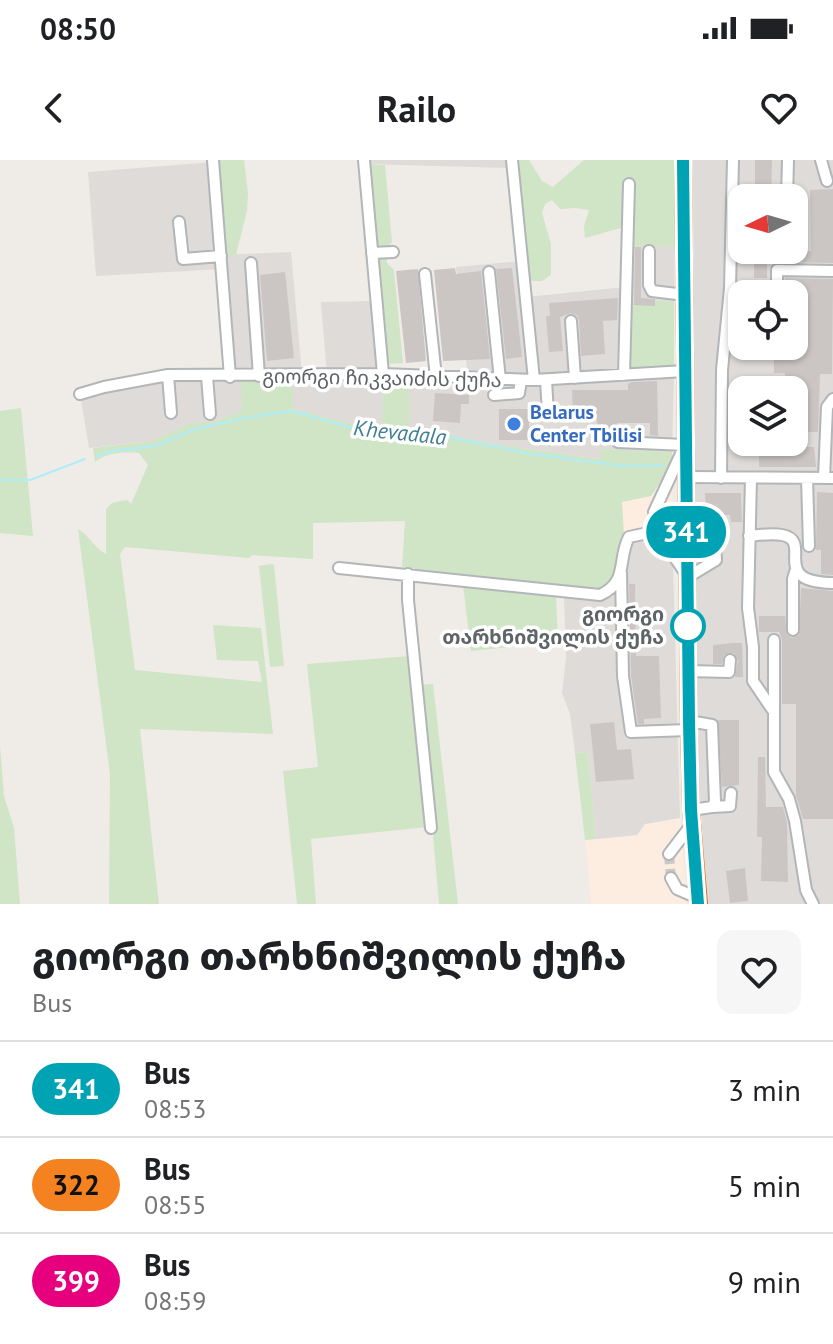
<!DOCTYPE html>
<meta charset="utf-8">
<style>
body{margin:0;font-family:"PT Sans","Noto Sans Georgian",sans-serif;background:#f6f6f6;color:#202124;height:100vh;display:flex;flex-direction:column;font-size:30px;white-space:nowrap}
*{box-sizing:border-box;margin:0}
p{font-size:26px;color:#757577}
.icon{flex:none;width:44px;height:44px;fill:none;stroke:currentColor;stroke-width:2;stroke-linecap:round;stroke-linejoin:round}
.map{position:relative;height:744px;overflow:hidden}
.drawer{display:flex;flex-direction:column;background:#fff;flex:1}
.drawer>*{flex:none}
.badge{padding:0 16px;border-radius:26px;font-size:28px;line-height:52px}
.needle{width:52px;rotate:265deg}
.controls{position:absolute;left:728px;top:24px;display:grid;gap:16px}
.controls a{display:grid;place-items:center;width:80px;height:80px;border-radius:16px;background:#fff;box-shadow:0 2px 6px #0004;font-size:40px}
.map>.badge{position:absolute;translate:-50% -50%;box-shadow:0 0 0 4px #fff}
.round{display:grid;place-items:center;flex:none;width:84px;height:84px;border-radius:16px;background:#f6f6f6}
.overview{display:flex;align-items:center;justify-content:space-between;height:136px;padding:0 32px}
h1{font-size:38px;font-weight:800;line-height:60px}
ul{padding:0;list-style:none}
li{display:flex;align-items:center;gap:24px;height:96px;padding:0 32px;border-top:2px solid #e0e0e0}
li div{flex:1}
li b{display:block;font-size:30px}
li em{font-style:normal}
li .badge{min-width:88px;font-weight:700;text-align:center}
.status{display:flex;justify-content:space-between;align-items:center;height:56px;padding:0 40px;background:#fff;direction:ltr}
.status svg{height:22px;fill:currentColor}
header{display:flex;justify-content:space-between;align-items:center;height:104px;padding:0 32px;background:#fff;font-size:36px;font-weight:800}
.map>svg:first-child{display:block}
</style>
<div class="status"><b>08:50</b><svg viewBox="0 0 49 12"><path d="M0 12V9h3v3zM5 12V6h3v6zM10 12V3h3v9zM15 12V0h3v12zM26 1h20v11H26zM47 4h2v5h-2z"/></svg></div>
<header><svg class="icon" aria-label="back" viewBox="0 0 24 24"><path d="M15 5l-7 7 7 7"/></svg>Railo<svg class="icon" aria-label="heart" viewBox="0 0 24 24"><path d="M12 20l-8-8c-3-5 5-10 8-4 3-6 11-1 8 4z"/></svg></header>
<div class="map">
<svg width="833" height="744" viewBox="0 0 833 744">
<rect width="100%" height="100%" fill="#efebe7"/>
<path fill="#fcede0" d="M672 305 673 404 651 376 632 381 624 376 621 342 651 336Z
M680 658 687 744H591L585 680 637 675 645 664Z"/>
<path fill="#dedbd9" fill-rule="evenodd" d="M364 0H512L513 8 364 4Z
M693 0H833V744H707L699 621 696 544ZM742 38H794V90H742ZM742 134H794V186H742ZM742 230H794V282H742Z
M214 2 221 95 291 92 302 215H327L321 142 376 141 383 214 382 266H361L293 249 241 217 242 251 210 263H191L152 281 89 288 80 234 135 220 229 217 222 109 96 116 88 12Z
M628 86H675L674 142 627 138 674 212 672 292 601 289V299L487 283 409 269V216L468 219 456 107 522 101 526 137 626 127Z
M651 375 673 404 680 658 645 664 637 675 596 679 588 592 575 593 570 554 562 533 566 498 564 435 601 439 614 435 625 414 632 381Z"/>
<path fill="#cfe5c6" d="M213 0H244L248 33 247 51 236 95 221 96Z
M512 0H529L542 21 553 27 584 0H675V86H628V66L585 78 584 66 589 50 575 48 560 49 552 40 545 44 542 53 551 84V115L542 121H532L522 101Z
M364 4 385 5 392 82 386 89 387 103 394 110 403 203 388 204 378 163Z
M626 138 674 142V212L624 215Z
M383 214 409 216V269L426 270 487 283 600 299 601 289 672 292V305L651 336 622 342 624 376 613 420 599 430 534 426 402 407 405 361 313 363V399L252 395 249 398 125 387 120 394 135 510 262 522 258 501 217 500 213 465 261 468 273 574 140 569 159 744H109L110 614 78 369C90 376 93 387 106 394V349L112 343 127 340 131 344 148 305 139 293C123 292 108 292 95 302L93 288 152 281 191 263H210L242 251 240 216H292L293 249 361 266H382Z
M21 248 33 376 0 373V251Z
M271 404 274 405 284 506 270 507 259 406Z
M463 425 556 434 558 482 471 491Z
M411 496 427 667 311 679 316 744H297L283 611 318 607 307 504Z
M433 524 458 744H439L420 525Z
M0 586 4 636 14 668 20 744H0Z
M588 592 596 679 585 680 575 593Z"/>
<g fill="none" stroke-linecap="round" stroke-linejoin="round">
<path stroke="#aeeef9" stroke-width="2" d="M97 296 112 291 156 286 192 270 245 258 291 251 361 270 428 273 532 294 624 306 662 305
M0 320H30L85 299"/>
</g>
<path fill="#cbc6c4" d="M755 0H772L771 38H755Z
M833 29V103L785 102V91H811L810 30Z
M635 87H641V138L655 139V146L634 145Z
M754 90H767V118H754Z
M455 108 456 114 481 111 490 199 443 201 434 110Z
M512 108 522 197 506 199 496 109Z
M418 109 426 201 406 203 396 111Z
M285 112 294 198 267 201 260 115Z
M785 118 833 119 832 214H820L818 272H794V230H784L785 213H774V186H794V132H784Z
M618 138 617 160 603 161 605 194 581 196 579 160 577 155 571 153 560 157 563 191 549 192 546 156H550L549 143Z
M657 221 658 276 650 275V263H617V271H610V285H597V257H573L572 230H628V224L632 222Z
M435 233 469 235V244H461L460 263 433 261Z
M499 249H529V280H499Z
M759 287H814L816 307H759Z
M817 332 833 333V415L821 414V390H816Z
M705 333H741L742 362H731L730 355H709L706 352Z
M629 424H635L636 496H659L661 558 644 559V564H638L631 515Z
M801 428 833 431V659H803L796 635V544H782V479L779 472H759V456H785L787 475 792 478 799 475Z
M732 483H742L743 517H735L738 501 734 493 724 495 722 504H713V485Z
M718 560H739V625L722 627Z
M614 562 617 590 631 589 634 619 596 622 590 564Z
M758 597H765L766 647H783L787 663 788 722 761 721 762 677H757Z
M745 708 748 741 730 743 726 711Z"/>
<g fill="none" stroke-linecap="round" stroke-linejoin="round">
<path stroke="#cbc9c7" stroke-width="10" stroke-dasharray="10 5" stroke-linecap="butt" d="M669 694 671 718"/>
<defs>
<path id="minor" d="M213 0 230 217
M364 0 383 214
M512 0 534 220
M821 0 827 21
M787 38 788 0
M179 62 183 99 221 96
M649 91V125L652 131 685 135
M372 93 393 92
M251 103 259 216
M489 112 500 220
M425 114 436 217
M730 128H777V110L833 111
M571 161 575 218
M168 215 171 253
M624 215 629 24
M207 216 210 254
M546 220 548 254
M80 234 104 227 168 215 383 214 534 220 685 211
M494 235 519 233 521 220
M618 282 685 285 654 352
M686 317 833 318
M721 318 722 210 730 128 733 0
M751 318 748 448 753 487V521L774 552
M807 318 809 386
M824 318 827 247 833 239
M652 364 688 417 716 400 714 369 686 347
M749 376C759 375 772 373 782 375 815 381 767 422 833 423
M339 408 600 435C629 422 617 399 629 377L657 371
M621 413 623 516 631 572 689 570
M408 414V440L431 668
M793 470V419L796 409
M774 480V612L789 639 795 661 806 730 813 744
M688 511 729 512 730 500
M689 561 712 565 715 642 712 647 691 650
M712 647 730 646 731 633
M669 694 692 664
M671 718 677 729 698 738"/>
<path id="highway" d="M683 0 689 570 691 650 699 744"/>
</defs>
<use href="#minor" stroke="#b2b6b8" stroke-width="14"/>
<use href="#highway" stroke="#e56512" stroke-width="18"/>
<use href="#minor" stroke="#fff" stroke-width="10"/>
<use href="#highway" stroke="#f5c399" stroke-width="14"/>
</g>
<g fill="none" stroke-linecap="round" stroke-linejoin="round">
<defs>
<path id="line" d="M683 0 689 561 691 650 698 744"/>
</defs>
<use href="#line" stroke="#fff" stroke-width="18"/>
<use href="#line" stroke="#00a3b4" stroke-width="12"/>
</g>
<circle fill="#3f7fe0" stroke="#fff" stroke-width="3" cx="514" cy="264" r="8"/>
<circle fill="#fff" stroke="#00a3b4" stroke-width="4" cx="688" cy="466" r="16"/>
<g text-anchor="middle" stroke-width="7" stroke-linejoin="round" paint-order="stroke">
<g font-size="20" fill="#5f6466" stroke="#fff">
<text transform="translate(382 218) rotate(1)" y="7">გიორგი ჩიკვაიძის ქუჩა</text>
</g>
<g font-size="20" font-weight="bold" fill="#366cbe" stroke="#fff" text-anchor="start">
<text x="530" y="259">Belarus<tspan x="530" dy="23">Center Tbilisi</tspan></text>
</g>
<g font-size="20" font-weight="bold" fill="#5f6466" stroke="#fff" text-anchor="end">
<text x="664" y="461">გიორგი<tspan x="664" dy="23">თარხნიშვილის ქუჩა</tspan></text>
</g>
<g font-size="22" font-style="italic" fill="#417f90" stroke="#fff">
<text transform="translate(400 272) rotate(6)" y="8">Khevadala</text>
</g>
</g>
</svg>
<div class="controls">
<a><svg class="needle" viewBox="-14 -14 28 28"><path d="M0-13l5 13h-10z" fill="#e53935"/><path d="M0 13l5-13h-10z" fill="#757577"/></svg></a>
<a><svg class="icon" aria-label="locate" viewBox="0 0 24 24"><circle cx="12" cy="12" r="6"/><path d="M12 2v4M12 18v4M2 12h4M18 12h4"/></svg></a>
<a><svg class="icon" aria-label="layers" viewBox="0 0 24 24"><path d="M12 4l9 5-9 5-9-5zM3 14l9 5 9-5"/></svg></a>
</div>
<b class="badge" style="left:686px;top:372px;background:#00a3b4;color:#fff">341</b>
</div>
<section class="drawer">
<div class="overview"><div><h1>გიორგი თარხნიშვილის ქუჩა</h1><p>Bus</p></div><a class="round"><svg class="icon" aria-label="heart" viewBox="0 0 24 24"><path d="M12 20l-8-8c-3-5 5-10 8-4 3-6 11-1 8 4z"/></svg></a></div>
<ul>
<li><span class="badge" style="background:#00a3b4;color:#fff">341</span><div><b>Bus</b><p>08:53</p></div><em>3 min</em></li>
<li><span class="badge" style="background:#f58220;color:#111">322</span><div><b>Bus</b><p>08:55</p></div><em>5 min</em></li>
<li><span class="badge" style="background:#e6007e;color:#fff">399</span><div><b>Bus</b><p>08:59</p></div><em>9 min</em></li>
</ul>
</section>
